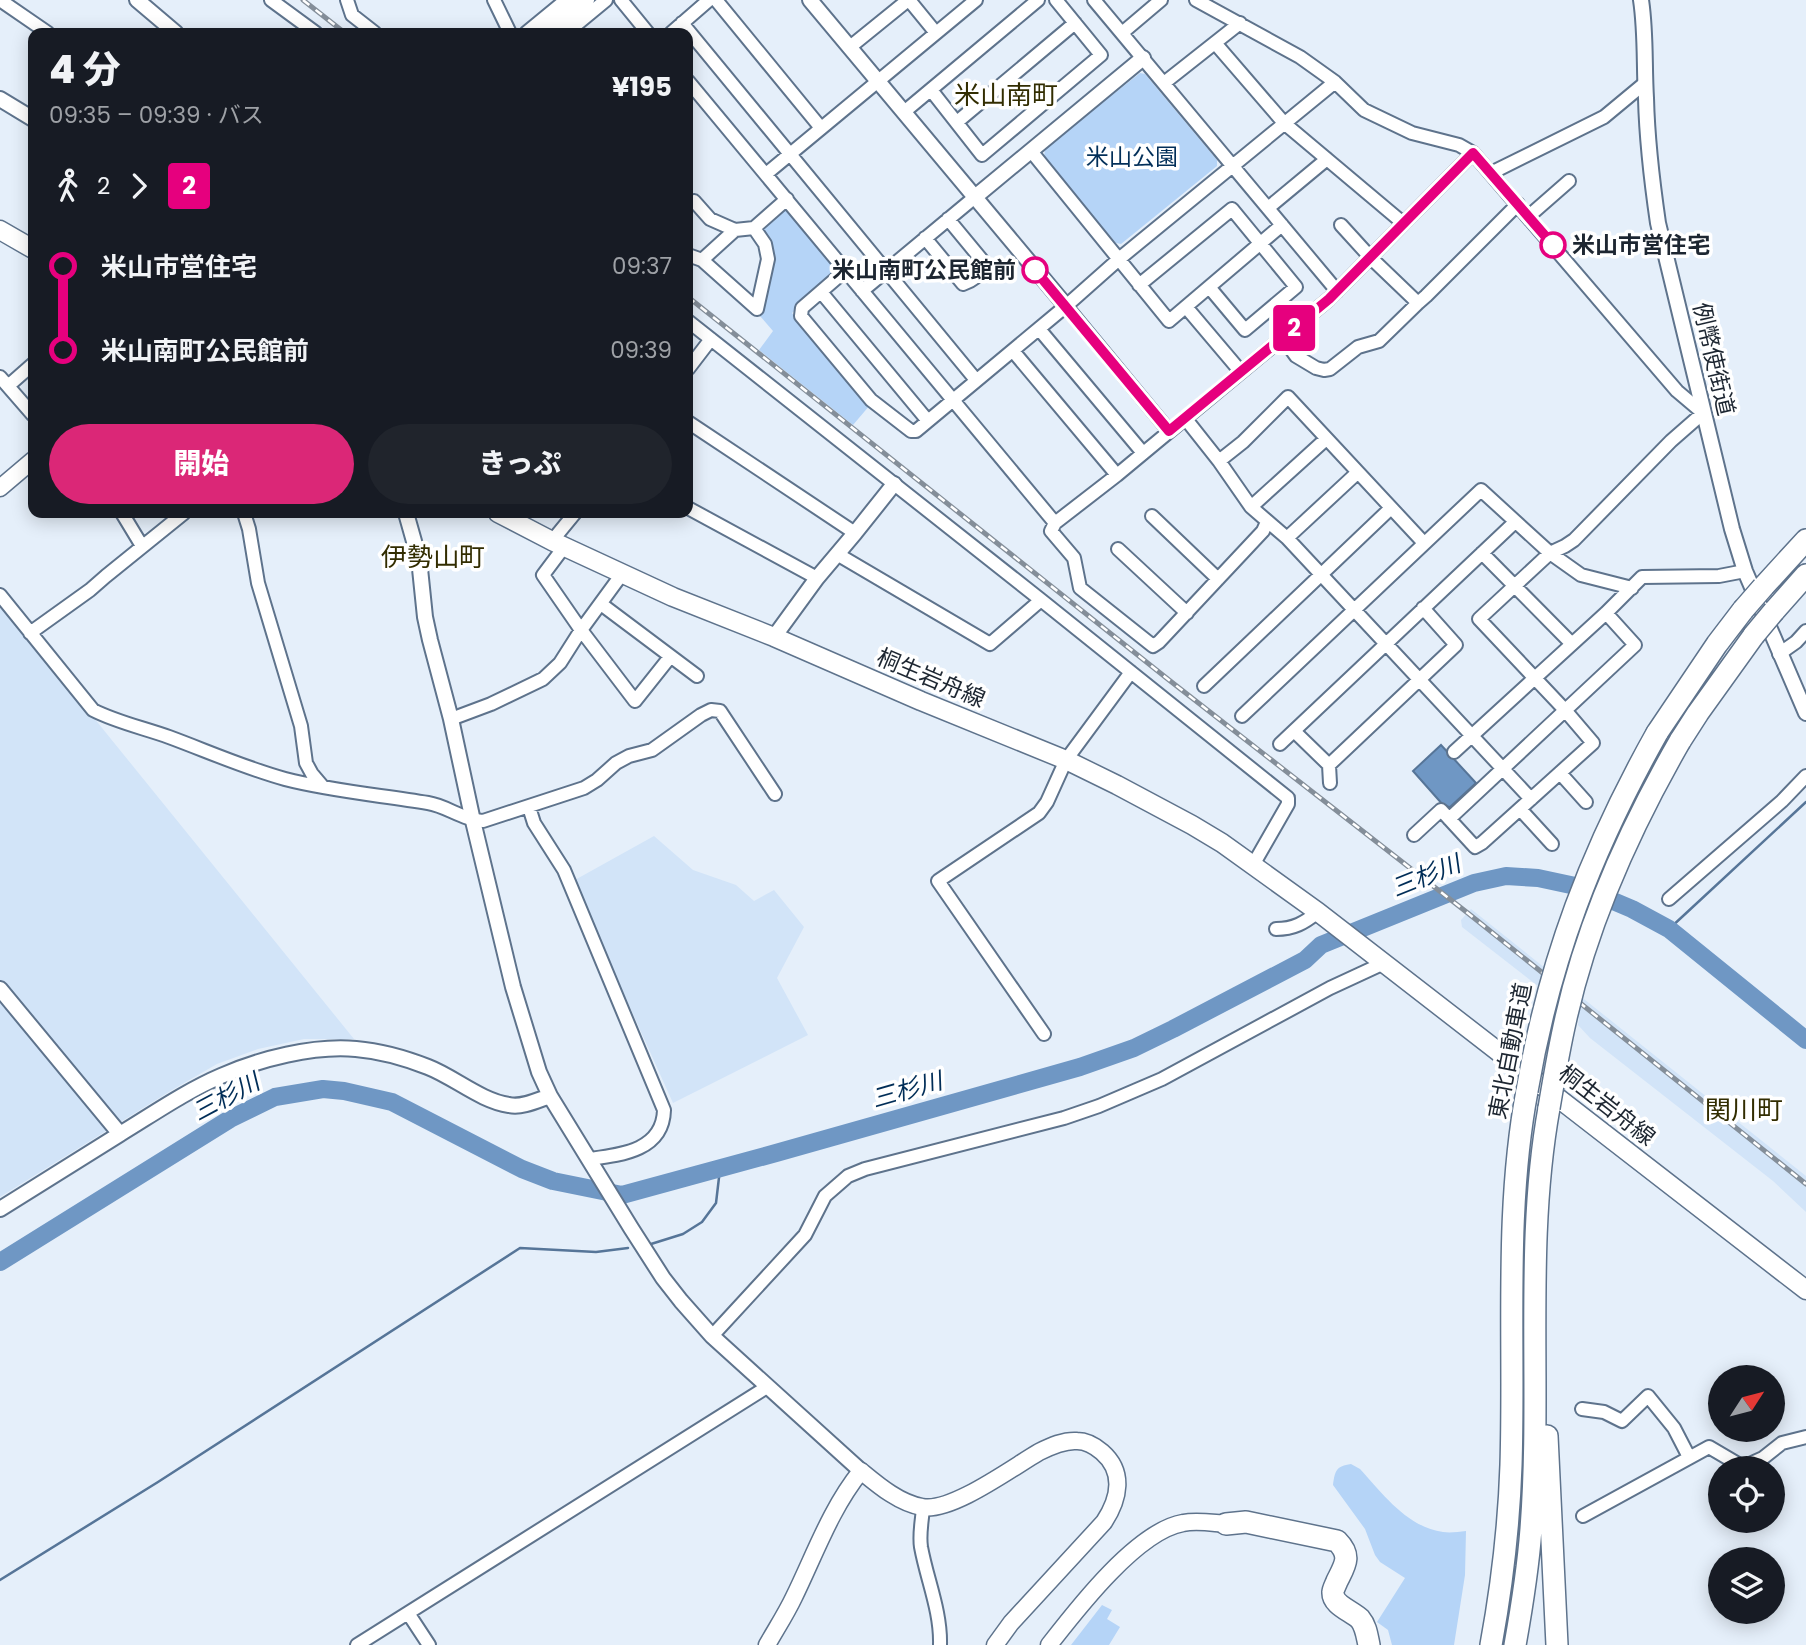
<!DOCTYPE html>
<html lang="ja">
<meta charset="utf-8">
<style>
body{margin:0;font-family:Poppins,"Noto Sans JP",sans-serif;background:#20242c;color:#f1f3f6;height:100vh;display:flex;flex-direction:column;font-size:26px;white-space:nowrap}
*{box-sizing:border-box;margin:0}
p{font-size:23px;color:#9ea1a6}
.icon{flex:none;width:38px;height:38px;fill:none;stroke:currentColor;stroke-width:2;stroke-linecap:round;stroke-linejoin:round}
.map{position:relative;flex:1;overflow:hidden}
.panel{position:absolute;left:28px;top:28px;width:665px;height:490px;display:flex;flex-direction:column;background:#171b24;border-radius:14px;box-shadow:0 4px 18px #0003}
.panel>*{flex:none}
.badge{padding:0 14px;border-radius:5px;font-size:24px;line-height:46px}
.needle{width:46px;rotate:54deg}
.controls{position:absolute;left:1708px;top:1365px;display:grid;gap:14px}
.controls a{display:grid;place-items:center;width:77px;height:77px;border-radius:50%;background:#171b24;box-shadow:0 4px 18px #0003;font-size:35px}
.map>.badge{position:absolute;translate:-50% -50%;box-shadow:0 0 0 4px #fff}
.legs{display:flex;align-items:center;gap:10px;height:77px;padding:0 21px;font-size:23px}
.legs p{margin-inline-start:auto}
.summary{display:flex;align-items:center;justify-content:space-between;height:119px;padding:0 21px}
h1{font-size:38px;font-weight:800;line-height:52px}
.cta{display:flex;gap:14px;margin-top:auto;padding:14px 21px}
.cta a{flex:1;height:80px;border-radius:42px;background:#db2777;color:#fff;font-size:28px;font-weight:800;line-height:80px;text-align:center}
.cta a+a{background:#20242c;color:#f1f3f6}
ul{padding:0 21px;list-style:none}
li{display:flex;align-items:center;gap:24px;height:84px;font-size:26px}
li i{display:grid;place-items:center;width:10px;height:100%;margin:0 9px;background:currentColor}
li i::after{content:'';width:18px;height:18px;margin:-9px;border:5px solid;border-radius:50%;background:#171b24}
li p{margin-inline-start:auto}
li:first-child i{background:linear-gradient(#0000 50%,currentColor 0)}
li:last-child i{background:linear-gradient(currentColor 50%,#0000 0)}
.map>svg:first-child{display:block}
</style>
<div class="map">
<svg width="1806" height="1645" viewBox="0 0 1806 1645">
<rect width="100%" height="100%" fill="#e5effa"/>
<path fill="#d2e4f8" d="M0 602 354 1039H304L258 1049 217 1064 172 1090 0 1197Z
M654 836 693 870 736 885 754 901 774 890 804 927 777 978 808 1035 673 1103 573 881Z
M1471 909 1806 1176V1212L1773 1181 1590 1038 1578 1025 1579 1018 1462 927 1461 920Z"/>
<path fill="#b5d4f7" d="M1140 73 1145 74 1217 160V166L1121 244 1116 243 1044 158 1045 148Z
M784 205 839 270 838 273 792 313 870 405 853 425 759 350 773 331 760 316 771 257 762 224Z
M1351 1464 1360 1469C1383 1494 1407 1527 1443 1532 1450 1533 1458 1532 1466 1531L1465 1575 1454 1645H1392L1388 1630 1377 1622 1405 1578 1380 1562 1375 1555 1365 1529 1333 1485C1335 1471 1336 1466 1351 1464Z
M1102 1605 1112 1610 1107 1619 1120 1627 1109 1645H1071Z"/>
<path fill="#6f97c4" stroke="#567598" stroke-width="2" d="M1441 745 1476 783 1450 807 1444 806 1413 771Z"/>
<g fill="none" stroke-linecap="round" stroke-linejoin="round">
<path stroke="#567598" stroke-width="2.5" d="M1669 929 1806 802
M651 1244 683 1234 702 1222 716 1203 720 1169
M0 1580 158 1482 520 1248 596 1252 628 1248"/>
<path stroke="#6f97c4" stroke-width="18" d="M0 1262 230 1119 275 1097 323 1089 344 1091 392 1102 522 1169 553 1181 622 1195 776 1153 1080 1067 1134 1048 1173 1029 1305 960 1321 945 1474 883 1506 876 1538 878 1580 887 1632 909 1669 929 1806 1040"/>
<defs>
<path id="minor" d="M0 0 48 33
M271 0 316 33
M347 0 352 15 375 33
M494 0 510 33
M621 0 648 33
M716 0 821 128
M909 0 936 33
M1094 0 1337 291
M1196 0 1300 57 1335 82 1364 110 1412 133 1459 145 1473 153 1677 391 1703 413 1671 441 1574 540 1565 546 1550 553 1479 619 1564 709 1593 743 1482 843 1475 847 1441 810 1414 835
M682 23 976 380
M526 33 566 0
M566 33 606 0
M671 33 709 0
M1122 33 1161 0
M1215 43 1284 123 1403 223
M850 47 908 0
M688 81 1055 523
M1164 83 1240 23
M931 90 982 155 1101 55 1056 0
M904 112 1038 0
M957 122 1075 23
M1031 151 1169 321 1282 225
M1491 173 1604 117 1645 83
M766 174 976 0
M694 201 710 219 735 230 754 228 787 199
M1268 208 1327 159
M1529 216 1569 181
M1341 225 1371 258 1418 303
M925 238 963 284C972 281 982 274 986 265L948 219
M688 255 702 260 757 309 768 259 765 244 754 228
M702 260 735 230
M846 270 802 308 801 316 871 400 911 431H916L1066 306 1119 259 1335 82
M1139 285 1232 209 1296 287 1245 330 1209 287
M862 291 975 197
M821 292 928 421
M1066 306 1169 431
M1186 307 1241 372
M688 321 1041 600 1288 798V804L1253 865
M1039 329 1143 453
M1283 338 1296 356 1316 368 1324 370 1330 369 1358 347 1379 341 1418 303 1426 296 1518 204
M1013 351 1117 475
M688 369 711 339
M0 377 33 415
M8 386 33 364
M1185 418 1219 461 1251 507 1287 538 1531 799
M688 422 855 533
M1219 461 1243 442 1288 397 1424 543
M1251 507 1326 439
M688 508 817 578
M122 513 142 546
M244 513 249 529 258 583 301 726 306 763 312 774 323 787
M1152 516 1218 579
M1267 522 1263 531 1159 642 1153 646 1080 588 1074 558 1051 531 1055 523 1117 475 1329 299 1473 153
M1287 538 1357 473
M552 541 575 513
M564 547 543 575 581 630 635 701 670 657
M1118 549 1187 613
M1482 553 1572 644
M837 554 990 644 1041 600
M0 595 93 710C116 722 144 728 169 737 207 751 245 768 285 779 331 791 380 795 428 803 447 806 463 820 483 821L584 788 597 780 616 763 629 756 652 750 701 715 711 710 720 711 775 794
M601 604 697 676
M30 633 90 590 106 576 184 513
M1779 654 1796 642 1806 631
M1204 686 1391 508
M1242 716 1481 490 1550 553 1581 575 1632 588
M451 719 491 704 543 679 560 663 581 630 622 574
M1295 732 1329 765 1330 783
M1280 744 1515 522
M1454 752 1606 613 1642 577 1719 576 1745 571
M1329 765 1456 645 1423 608
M1560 773 1586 802
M529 807 534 823 564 870 664 1110C663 1151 620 1155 589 1159
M1520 809 1552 844
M1449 819 1635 645 1606 613
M1669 899 1782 801 1806 776
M1276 929C1294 929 1304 923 1318 912
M1044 1034 938 881 1039 813 1047 802 1066 760 1131 672
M712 1336 805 1235 825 1196 848 1176 865 1169 1064 1118 1099 1106 1162 1079 1330 988 1384 963
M1582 1409 1604 1412 1622 1421 1648 1396 1674 1428 1689 1457
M923 1508C922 1521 919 1534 921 1547 927 1580 941 1611 940 1645
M1583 1516 1709 1447 1743 1467 1763 1458 1782 1443 1806 1437
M408 1613 429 1645
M357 1645 767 1387"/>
<path id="tertiary" d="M137 0 176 33
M810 0 1066 306
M1641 0C1646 33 1644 65 1646 98 1647 140 1652 182 1658 223L1732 529 1745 571 1806 713
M0 99 33 119
M975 197 1143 58
M406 513 419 559 425 617 430 640 451 719 473 821 513 987 539 1072 550 1096 631 1228 663 1278 681 1301 712 1336 861 1471
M774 637 817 578 855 533 894 484
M0 989 120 1134 0 1209
M120 1134C153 1114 186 1091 221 1076 259 1059 314 1045 356 1049 380 1051 405 1058 428 1067 454 1077 481 1101 509 1105 522 1108 538 1100 550 1096"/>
<path id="secondary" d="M0 488 33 460
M767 1645C776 1629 786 1614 794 1597 815 1554 831 1508 861 1471 878 1485 899 1503 922 1507 951 1513 1013 1467 1039 1452 1051 1446 1064 1440 1077 1441 1086 1441 1095 1446 1102 1452 1125 1472 1119 1499 1104 1522L1011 1623 995 1645
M1049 1645C1077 1609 1137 1531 1183 1523 1197 1520 1212 1523 1226 1524"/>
<path id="primary" d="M545 33 585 0
M0 230 33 249
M498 513 552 541 673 597 774 637 921 701 1066 760 1117 785 1192 825 1222 843 1318 912 1806 1290"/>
<path id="motorway" d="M1763 587 1806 540
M1774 611 1806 575
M1657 733 1717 644 1743 610
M1680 741 1698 713 1754 635
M1547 1436 1557 1645
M1226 1524 1246 1522 1337 1541C1352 1556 1345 1565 1337 1581 1336 1584 1333 1589 1333 1592 1332 1605 1352 1611 1360 1619 1366 1626 1367 1636 1369 1645
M1491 1645C1502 1585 1509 1525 1511 1465 1515 1340 1504 1214 1527 1091
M1515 1645C1522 1606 1528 1568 1531 1529 1542 1389 1524 1247 1549 1108"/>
</defs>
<use href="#minor" stroke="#5e738c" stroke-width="16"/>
<use href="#tertiary" stroke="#5e738c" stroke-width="18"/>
<use href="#secondary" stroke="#5e738c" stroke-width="19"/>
<use href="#primary" stroke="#5e738c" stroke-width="21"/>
<use href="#motorway" stroke="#5e738c" stroke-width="24"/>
<use href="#minor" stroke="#fff" stroke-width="12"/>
<use href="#tertiary" stroke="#fff" stroke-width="14"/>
<use href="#secondary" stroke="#fff" stroke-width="16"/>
<use href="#primary" stroke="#fff" stroke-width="18"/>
<use href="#motorway" stroke="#fff" stroke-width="21"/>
<defs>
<path id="rail" d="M303 0 345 33
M688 297 1169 680 1469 914 1806 1184"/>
</defs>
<use href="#rail" stroke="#848e99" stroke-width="5"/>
<use href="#rail" stroke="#fff" stroke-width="2.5" stroke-dasharray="8" stroke-linecap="butt"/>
<defs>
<path id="motorway-bridge" d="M1743 610 1763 587
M1754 635 1774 611
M1527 1091C1549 960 1592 849 1657 733
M1549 1108C1554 1078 1559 1048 1566 1018 1588 920 1630 828 1680 741"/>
</defs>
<use href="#motorway-bridge" stroke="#5e738c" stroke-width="24" stroke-linecap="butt"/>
<use href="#motorway-bridge" stroke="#fff" stroke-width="21"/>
</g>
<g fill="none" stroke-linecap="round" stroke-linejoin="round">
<defs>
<path id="line-1" d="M1035 270 1169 431 1329 299 1473 153 1553 245"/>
</defs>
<use href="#line-1" stroke="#fff" stroke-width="16"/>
<use href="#line-1" stroke="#e6007e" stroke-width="10"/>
</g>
<g fill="#fff" stroke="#e6007e" stroke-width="3.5">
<circle cx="1553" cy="245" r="12"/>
<circle cx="1035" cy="270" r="12"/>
</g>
<g text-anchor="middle" stroke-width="7" stroke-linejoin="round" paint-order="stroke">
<g font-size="23" fill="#022f59" stroke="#fff">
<text x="1132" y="165">米山公園</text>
</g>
<g font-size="23" font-weight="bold" fill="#1d2631" stroke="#fff" text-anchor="start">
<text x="1572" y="253">米山市営住宅</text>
<text x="1016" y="278" text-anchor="end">米山南町公民館前</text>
</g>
<g font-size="23" fill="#1d2631" stroke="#fff">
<text transform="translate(1714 359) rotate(77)" y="8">例幣使街道</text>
<text transform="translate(931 678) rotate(23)" y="8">桐生岩舟線</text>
<text transform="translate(1510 1051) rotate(-79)" y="8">東北自動車道</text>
<text transform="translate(1607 1105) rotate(38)" y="8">桐生岩舟線</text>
</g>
<g font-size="24" font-style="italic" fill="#002d57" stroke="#fff">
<text transform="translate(1426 876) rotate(-22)" y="8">三杉川</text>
<text transform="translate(907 1090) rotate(-16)" y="8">三杉川</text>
<text transform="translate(226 1097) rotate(-28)" y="8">三杉川</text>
</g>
<g font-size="26" fill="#322d01" stroke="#fff">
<text x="1006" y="104">米山南町</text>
<text x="433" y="566">伊勢山町</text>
<text x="1744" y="1119">関川町</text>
</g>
</g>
</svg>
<div class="controls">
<a><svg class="needle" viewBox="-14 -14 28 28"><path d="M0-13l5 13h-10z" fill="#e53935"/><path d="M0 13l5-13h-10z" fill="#9ea1a6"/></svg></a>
<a><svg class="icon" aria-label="locate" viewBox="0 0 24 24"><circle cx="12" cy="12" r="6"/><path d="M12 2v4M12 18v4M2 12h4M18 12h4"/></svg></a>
<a><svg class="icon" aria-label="layers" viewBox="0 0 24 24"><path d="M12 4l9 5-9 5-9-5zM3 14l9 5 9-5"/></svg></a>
</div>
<b class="badge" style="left:1294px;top:328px;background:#e6007e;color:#fff">2</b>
<section class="panel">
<div class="summary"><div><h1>4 分</h1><p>09:35 – 09:39 · バス</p></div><b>¥195</b></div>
<div class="legs"><svg class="icon" aria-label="walk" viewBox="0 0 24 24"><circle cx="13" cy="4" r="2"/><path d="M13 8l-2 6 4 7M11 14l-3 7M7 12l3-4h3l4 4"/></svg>2<svg class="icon" aria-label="forward" viewBox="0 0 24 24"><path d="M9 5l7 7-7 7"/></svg><b class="badge" style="background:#e6007e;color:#fff">2</b></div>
<ul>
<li><i style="color:#e6007e"></i><b>米山市営住宅</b><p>09:37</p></li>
<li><i style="color:#e6007e"></i><b>米山南町公民館前</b><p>09:39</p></li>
</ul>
<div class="cta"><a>開始</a><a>きっぷ</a></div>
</section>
</div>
